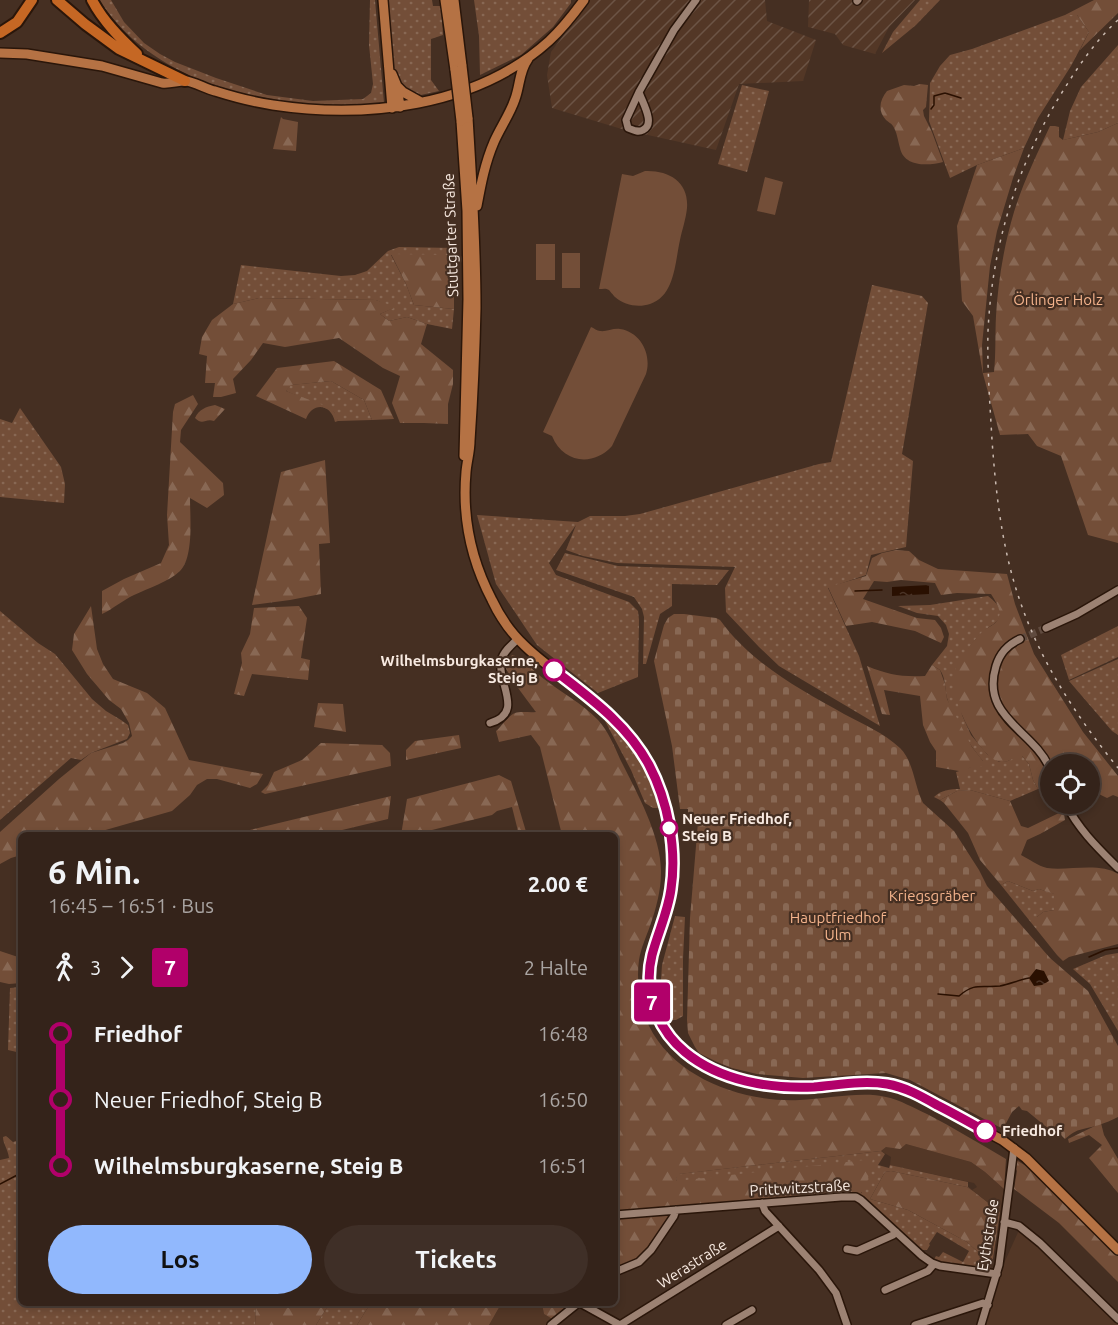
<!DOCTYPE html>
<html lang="de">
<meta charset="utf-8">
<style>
body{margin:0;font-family:Ubuntu,sans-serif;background:#3f2f27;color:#f1f3f6;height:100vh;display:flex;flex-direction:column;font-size:22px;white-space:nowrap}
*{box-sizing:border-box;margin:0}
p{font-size:20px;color:#a9a4a2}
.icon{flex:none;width:33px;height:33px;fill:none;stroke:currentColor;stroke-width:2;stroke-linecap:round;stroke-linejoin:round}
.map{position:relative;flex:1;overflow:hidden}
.side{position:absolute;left:18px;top:832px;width:600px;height:474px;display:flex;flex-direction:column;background:#34231a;border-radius:9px;box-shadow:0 3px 9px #0003,0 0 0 2px #4e4039}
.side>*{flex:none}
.badge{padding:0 12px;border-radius:4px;font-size:21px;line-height:39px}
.tools{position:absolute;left:1040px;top:754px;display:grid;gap:12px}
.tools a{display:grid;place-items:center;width:60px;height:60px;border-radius:50%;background:#34231a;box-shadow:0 3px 9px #0003,0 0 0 2px #4e4039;font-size:30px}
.map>.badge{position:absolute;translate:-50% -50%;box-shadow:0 0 0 3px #fff}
.legs{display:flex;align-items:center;gap:9px;height:66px;padding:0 30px;font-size:20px}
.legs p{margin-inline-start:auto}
.summary{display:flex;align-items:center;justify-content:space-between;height:102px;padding:0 30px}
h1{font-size:33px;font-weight:700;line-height:45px}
.button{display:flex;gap:12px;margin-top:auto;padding:12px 30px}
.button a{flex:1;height:69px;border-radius:36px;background:#91b8fd;color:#111;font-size:24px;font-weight:700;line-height:69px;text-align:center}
.button a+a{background:#3f2f27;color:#f1f3f6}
ul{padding:0 30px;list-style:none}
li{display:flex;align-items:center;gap:21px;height:66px;font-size:22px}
li i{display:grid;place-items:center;width:9px;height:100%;margin:0 8px;background:currentColor}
li i::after{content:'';width:15px;height:15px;margin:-8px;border:4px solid;border-radius:50%;background:#34231a}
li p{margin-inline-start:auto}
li:first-child i{background:linear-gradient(#0000 50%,currentColor 0)}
li:last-child i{background:linear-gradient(currentColor 50%,#0000 0)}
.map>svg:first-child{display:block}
</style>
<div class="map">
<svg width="1118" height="1325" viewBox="0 0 1118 1325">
<defs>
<pattern id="industrial-furrows" width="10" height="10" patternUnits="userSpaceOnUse" patternTransform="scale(1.5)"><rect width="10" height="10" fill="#533726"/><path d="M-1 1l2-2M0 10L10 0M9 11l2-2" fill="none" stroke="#6c5445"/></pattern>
<pattern id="grass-dots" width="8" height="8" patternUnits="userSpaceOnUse" patternTransform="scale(1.5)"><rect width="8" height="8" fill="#734e38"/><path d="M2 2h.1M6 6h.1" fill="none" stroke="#886854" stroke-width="1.8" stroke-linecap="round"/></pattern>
<pattern id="forest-firs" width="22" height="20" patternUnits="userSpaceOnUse" patternTransform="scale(1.5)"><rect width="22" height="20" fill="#734e38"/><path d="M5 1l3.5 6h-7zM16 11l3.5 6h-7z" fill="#886854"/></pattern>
<pattern id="cemetery-stones" width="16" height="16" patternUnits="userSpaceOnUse" patternTransform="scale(1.5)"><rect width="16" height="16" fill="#734e38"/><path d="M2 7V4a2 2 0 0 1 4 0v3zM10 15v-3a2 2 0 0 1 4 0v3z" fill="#886854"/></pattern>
<pattern id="water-ripples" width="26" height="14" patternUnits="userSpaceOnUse" patternTransform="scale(1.5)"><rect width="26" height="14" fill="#2a1001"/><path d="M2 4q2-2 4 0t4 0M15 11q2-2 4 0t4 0" fill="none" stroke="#4a3326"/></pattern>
</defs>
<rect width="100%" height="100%" fill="#452f22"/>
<path fill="#533726" d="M906 1144 971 1162 985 1172 1004 1189 1000 1212 972 1190 977 1187 974 1183 890 1165 891 1157 881 1151 886 1147Z
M1019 1230 1030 1238 1091 1295 1118 1325H984L1005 1261Z
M501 1304H542L544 1314 554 1320 547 1325H489Z"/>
<path fill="url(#industrial-furrows)" d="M590 0H765L767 21 816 40 803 81 739 84 716 150 625 130 552 108 547 75 551 52Z
M809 0H915L889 27 875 54 843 45 835 34 808 27Z"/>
<path fill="url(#grass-dots)" d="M99 0H111L124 22 144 43 160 54 175 62 216 78 267 95 313 101 363 99 371 93 373 84 369 45 370 0H375L384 103C295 115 177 92 116 22 110 15 104 8 99 0Z
M387 0H432L433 6H441L443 35 431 39V80L439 91 421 95 403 88 394 73Z
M474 0H571V3L553 27 521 55 480 75 479 36Z
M920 0H940L916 25 882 53 893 32Z
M1065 15H1077L1089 32 1071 66 1038 118 1024 148 977 165 950 178 929 121 930 83 940 66 950 55 972 49Z
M1118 45V123L1098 132 1063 140 1070 111 1081 87Z
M742 85 769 91 747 172 718 164Z
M399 247 455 248 454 255H391L406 284 414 305 454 309 452 329 427 324 407 317 389 321 380 314 393 308 376 300 259 298 233 304 241 265 341 276 355 275 367 271 388 251Z
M872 285 922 296 928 303 902 454 913 461 906 547 871 555 866 575 828 588 859 656 880 726 779 666 759 647 726 612 725 588 735 567 617 563 583 556 566 550 576 525 549 563 556 575 629 602 638 611 639 620 638 677 598 693 537 645 496 584 477 515 578 522 590 516H625L640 514 819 464 831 462Z
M331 381 364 400 372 420 338 421 334 412 286 391 290 385Z
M20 408 61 467 65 484 64 503 0 497V419L12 423Z
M565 553 618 566 729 570 717 585 672 584V606L660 614 646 664H643L644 617 642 609 634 597 556 570Z
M988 596C994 601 1001 606 1000 615 999 623 989 626 984 631 972 641 964 656 956 669L962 715 971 735 987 754 999 762 1008 761 1016 756H1022L1029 764 1033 780 1038 789 1010 801 970 790 957 791 940 800 934 797C941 790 950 789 960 789L956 772 969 768 983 761C970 746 953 718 947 698 945 690 946 678 940 670 938 668 934 667 932 665L947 646 949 634 946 625 938 616 917 613 898 606 930 605Z
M0 611 38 643 55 654 92 699 106 711 121 720 128 725 130 733 127 739 91 753 81 760 71 758 0 820Z
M1118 626V657L1069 680 1061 655Z
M1118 659V735L1112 731 1069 681Z
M606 719C630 742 653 774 658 808H653L645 803 631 770 605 721Z
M1008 881 1033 891 1039 889 1055 894 1054 910 1043 912 1037 917V930L1001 885Z
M675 916 685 917 683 959V1016L676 1020H668L660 995 662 965Z
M1118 953V1031L1090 984 1073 969 1106 955Z
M21 987V1053L8 1050 10 988Z
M6 1136 13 1142 21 1139V1304H256L255 1325H0V1160L9 1158C8 1149 3 1144 3 1137Z
M881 1151 885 1154 878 1165 889 1168 890 1165 968 1182V1187L972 1190 967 1187 891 1171 885 1172 870 1199 908 1210 967 1242 992 1265 988 1269 932 1263 936 1256 939 1257 943 1252 963 1262 969 1251 937 1232 929 1244 930 1245 927 1250H923L920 1254 860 1195 862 1192 677 1181 676 1179 678 1174Z
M329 1304H370L357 1325H316Z"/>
<path fill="url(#forest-firs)" d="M1094 0H1118V13L1080 50 1089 32 1077 15H1065Z
M920 84 928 85 926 107 923 110 924 116 932 132 943 162C928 166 904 167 900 148 898 141 897 132 893 126 891 123 888 122 886 120 877 110 880 100 887 91L904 85 914 86Z
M281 117 283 119 298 122 296 151 273 149Z
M1118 123V543L1088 535 1061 456 1037 446 1028 434 1000 435 983 374 973 316 962 301 957 226 977 165 1024 148 1013 178 997 231 990 266 982 345 983 373 994 372C996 354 995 335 996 316 998 282 1004 245 1014 212 1023 183 1037 154 1050 126H1055L1059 127V137L1063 140 1098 132Z
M391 254 454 255V309L414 305 406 284Z
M259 298 376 300 390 305 394 308 380 314 389 321 407 317 427 324 421 344 453 370V384L448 404V424L424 423H400L392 403 400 376 383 368 339 338 285 347 263 343 251 360 233 379 236 393 221 397H213L215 383H205L207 356 199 354 202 337 212 320 233 304Z
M334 361 381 390 394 419 372 420 364 400 331 381 291 385 286 391 331 408 337 416 338 421 335 422C331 403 312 402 306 419L256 396 277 368Z
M193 395 198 404 181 430 180 442 223 483 224 495 207 508 190 498C190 517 194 557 180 571 168 582 149 588 134 595 123 600 113 609 102 614V591L124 579 161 563 169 545 167 515 173 412 175 404Z
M215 405 225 409 214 421C205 418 203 426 195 418 199 409 206 407 215 405Z
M325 460 330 543 319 544 321 594 290 600 252 605 281 472Z
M896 550 909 551 919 560 938 569 1007 574 1015 604 1034 654 1083 732 1118 776V797L1113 795 1107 798C1086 787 1089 788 1089 765H1050V788L1047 789H1038L1033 780 1029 764 1022 756C1014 756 1009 763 1001 762 980 759 954 705 954 686 953 681 954 672 956 668 962 656 974 639 984 630 989 627 996 624 998 619 1003 611 995 601 991 594L957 593 941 595 935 583 901 580 887 582 874 581 863 599 917 618 935 620 941 628 944 637 941 643 915 631 872 622 846 626 828 587 866 576 872 558 882 553Z
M91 606 97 649 103 664 113 679 147 693 165 708 189 760 263 774 257 784 250 788 217 779H207L197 785 190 795 172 811 88 835 21 836V855L11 858 0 864V832L59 779 91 753 123 743 128 740 132 736 129 723 121 709 109 700 87 674 72 650 74 634Z
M299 606 307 618 301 658 310 660 308 680 252 674 244 696 234 694 242 663 241 653 250 634 254 608Z
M512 655C523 657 534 672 544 679 562 693 582 703 598 720 608 731 614 745 620 759 636 791 662 837 661 873 661 890 656 909 650 926 646 937 641 948 639 960 636 981 640 1007 649 1026 675 1079 745 1103 800 1100 825 1099 862 1091 886 1097 900 1100 914 1108 927 1114 954 1128 980 1144 1006 1159L1004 1189 985 1172 971 1162 906 1144 900 1149 886 1147 881 1151 679 1174 676 1179 677 1181 873 1159 867 1182 860 1195H842L615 1213V836L562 835 540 747 531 735 499 742 496 731C502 726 509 715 515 713 521 711 530 713 536 712 529 702 507 675 505 665Z
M932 665 940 670 945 684 947 699 972 747 983 761 984 766 969 768 965 775 959 771 936 767V751L930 742 923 725 920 696 884 690 890 715 882 714 867 666C889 675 901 677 925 676Z
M318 703 343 704 346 732 314 727Z
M459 735 461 748 406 760V750L415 741Z
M321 743 382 745 390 753 391 766 265 794 261 792 268 785 274 772 302 760Z
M499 775 511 781 527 835H519L512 807 497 811 492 815 412 835H401L407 799Z
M970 790 1010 801 1021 826 1028 828 1059 813 1064 814 1065 820 1040 834 1027 840 1021 855C1029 859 1038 866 1047 868 1068 871 1100 862 1118 874V944L1069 957 1063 961 1057 955 1037 930V917L1043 912 1054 910V894L1039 889 1033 891 1008 881 1001 885 980 860 968 833 944 803 940 800 957 791Z
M391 796 388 819 338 831 339 835H229Z
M0 951 21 958V983L9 984 0 982Z
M1101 1123 1104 1135 1118 1159V1193L1089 1158 1102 1145 1089 1135 1069 1143 1068 1139Z
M1016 1160 1033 1170 1118 1253V1282L1059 1223 1014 1189 1017 1171 1015 1167Z
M891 1171 967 1187 973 1191 1000 1212 992 1265 967 1242 908 1210 870 1199 885 1172Z
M671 1213 661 1235H657L649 1244 652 1246 640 1259 615 1267V1217Z
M256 1304H329L316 1325H255Z
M370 1304H501L489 1325H357Z
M542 1304H573L554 1320 544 1314Z"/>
<path fill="url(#cemetery-stones)" d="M674 614H684L716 618 720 620C751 663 799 689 844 714 863 724 884 733 900 748 914 762 914 785 923 803L954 831 979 870 987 886 1050 958 1088 991 1118 1046V1117C1112 1120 1105 1123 1099 1125 1084 1130 1078 1127 1065 1139L1053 1127 1050 1130 1027 1111 1022 1110 1019 1106 1012 1112 1003 1129 910 1080 886 1073 803 1078 757 1074 732 1068 717 1062 699 1053 695 1047 688 1033 687 1020 690 918 698 822 688 818V809H680L672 746 654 661 664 625 668 618Z"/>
<path fill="#734e38" d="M645 171C669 170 689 182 687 208 686 219 682 230 680 240 675 262 675 296 650 304 638 308 624 305 615 297 614 296 609 290 609 290 606 288 603 289 599 289L622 174 633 176Z
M765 177 783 182 775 215 757 211Z
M536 244H555V280H536Z
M562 253H580V288H562Z
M591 327C594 328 597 331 600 331 606 332 613 328 620 329 641 332 652 355 646 374L612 446C593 467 563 463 552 436L543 432Z"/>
<path fill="url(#water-ripples)" d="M929 585V594L892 596V587Z
M1036 969 1044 971 1049 981 1042 985 1034 986 1029 978Z"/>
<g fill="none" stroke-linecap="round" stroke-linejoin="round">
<path stroke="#2a1001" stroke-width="1.5" d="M931 109 934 105V96L945 93 961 98
M855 591 882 590
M1089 957 1105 950 1118 948
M938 994 959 996C975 982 982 988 1000 986 1010 984 1019 980 1029 978
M0 1184 21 1173"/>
<path stroke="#604b3f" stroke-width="7" stroke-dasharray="7 3.5" stroke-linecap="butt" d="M1020 639 1046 628"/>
<defs>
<path id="minor" d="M857 1 858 0
M639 92C642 102 656 124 643 130 638 133 633 130 628 128L626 120 639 92 674 30 696 0
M1046 628 1077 614 1118 590
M1020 639C1007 645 1000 653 996 666 980 718 1034 730 1050 769
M490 723C525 713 497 683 501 661 503 652 511 645 518 639
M1066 804C1078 829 1099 849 1118 868
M762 1203 765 1211 819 1270 836 1293 847 1325
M615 1215 841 1197H856L861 1200 922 1256 932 1263 940 1266 997 1274
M1004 1222 1019 1226 1040 1243 1118 1319
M847 1249 857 1251 893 1235 896 1232
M615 1272 639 1262 651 1250 674 1216 676 1210
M885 1290 928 1271 934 1264
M582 1304 620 1325
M551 1325 577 1304
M620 1325 779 1226
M726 1325 752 1310
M915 1325 983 1303 988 1305
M981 1325 999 1265 1014 1148"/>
<path id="major" d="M383 0 392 108
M445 0 455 70
M454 0 462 66
M0 53 27 54 102 66 162 83C170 84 177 81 185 81 193 81 206 89 215 91 234 97 253 102 273 105 365 119 476 107 549 41 562 29 573 15 584 0
M392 74 397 86 400 107
M397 86 403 92 421 102
M468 118C472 182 476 245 476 308 475 352 473 397 470 441 470 451 467 461 466 472 462 517 471 560 492 600 500 617 511 633 525 646 554 674 590 693 618 722 640 745 655 773 664 804 672 834 676 866 670 898 666 918 656 937 652 958 644 994 658 1031 687 1054 723 1082 774 1089 819 1086 851 1084 882 1078 912 1092L1002 1140 1026 1158 1118 1250
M461 121 467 211 468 299 464 456
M477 206C481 184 485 163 494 142 500 128 510 114 515 99 520 86 519 71 528 59"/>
<path id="highway" d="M57 0 85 24 119 49 185 81
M92 0C103 21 120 38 137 54
M0 33 17 22 32 0"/>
</defs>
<use href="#minor" stroke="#2a160a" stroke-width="10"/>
<use href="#major" stroke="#2a160a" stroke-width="12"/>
<use href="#highway" stroke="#2a160a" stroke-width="14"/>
<use href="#minor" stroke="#9c8273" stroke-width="7"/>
<use href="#major" stroke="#b57244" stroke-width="9"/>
<use href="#highway" stroke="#c56724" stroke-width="10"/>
<path stroke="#cabab0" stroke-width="1.5" stroke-dasharray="3 6" stroke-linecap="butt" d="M1118 20C1094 42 1075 71 1058 99 1015 171 992 248 988 331 987 368 990 404 992 440 996 495 1002 549 1020 601 1041 663 1077 717 1118 768"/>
<defs>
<path id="major-bridge" d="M462 66 468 118
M455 70 461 121"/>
</defs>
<use href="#major-bridge" stroke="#2a160a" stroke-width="12" stroke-linecap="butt"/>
<use href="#major-bridge" stroke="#b57244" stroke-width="9"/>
</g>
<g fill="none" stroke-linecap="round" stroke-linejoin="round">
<defs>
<path id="line-1" d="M554 670C590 698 627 724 649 765 668 801 677 849 671 889 668 912 658 932 652 955 643 991 657 1029 685 1052 720 1081 770 1089 814 1087 838 1085 863 1080 887 1084 905 1087 921 1096 937 1105 953 1113 969 1122 985 1131"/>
</defs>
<use href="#line-1" stroke="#fff" stroke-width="14"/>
<use href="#line-1" stroke="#b1006a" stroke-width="9"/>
</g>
<g fill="#fff" stroke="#b1006a" stroke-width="3">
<circle cx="554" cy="670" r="10"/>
<circle cx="669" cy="828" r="8"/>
<circle cx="985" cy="1131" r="10"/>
</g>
<g text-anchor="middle" stroke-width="4.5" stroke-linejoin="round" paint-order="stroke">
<g font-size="15" fill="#f8eae1" stroke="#452f22">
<text transform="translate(451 235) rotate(-92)" y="5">Stuttgarter Straße</text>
<text transform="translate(800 1188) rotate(-3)" y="5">Prittwitzstraße</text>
<text transform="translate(988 1235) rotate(-81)" y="5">Eythstraße</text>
<text transform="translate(692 1264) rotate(-32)" y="5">Werastraße</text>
</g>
<g font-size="15" fill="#f4b38c" stroke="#452f22">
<text x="1058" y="305">Örlinger Holz</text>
<text x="932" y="901">Kriegsgräber</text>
<text x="838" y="923">Hauptfriedhof<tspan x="838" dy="17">Ulm</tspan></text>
</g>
<g font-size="15" font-weight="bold" fill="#f8eae1" stroke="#452f22" text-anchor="start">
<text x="538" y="666" text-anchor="end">Wilhelmsburgkaserne,<tspan x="538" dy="17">Steig B</tspan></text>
<text x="682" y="824">Neuer Friedhof,<tspan x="682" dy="17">Steig B</tspan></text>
<text x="1002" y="1136">Friedhof</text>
</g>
</g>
</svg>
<div class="tools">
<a><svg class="icon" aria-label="locate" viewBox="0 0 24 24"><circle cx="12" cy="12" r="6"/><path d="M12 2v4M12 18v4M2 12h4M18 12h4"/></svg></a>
</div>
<b class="badge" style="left:652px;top:1002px;background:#b1006a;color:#fff">7</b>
<section class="side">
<div class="summary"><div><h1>6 Min.</h1><p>16:45 – 16:51 · Bus</p></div><b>2.00 €</b></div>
<div class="legs"><svg class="icon" aria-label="walk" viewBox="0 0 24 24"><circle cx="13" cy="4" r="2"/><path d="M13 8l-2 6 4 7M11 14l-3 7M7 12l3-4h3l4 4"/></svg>3<svg class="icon" aria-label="forward" viewBox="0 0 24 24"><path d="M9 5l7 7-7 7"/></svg><b class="badge" style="background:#b1006a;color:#fff">7</b><p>2 Halte</p></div>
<ul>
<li><i style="color:#b1006a"></i><b>Friedhof</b><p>16:48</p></li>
<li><i style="color:#b1006a"></i><span>Neuer Friedhof, Steig B</span><p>16:50</p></li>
<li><i style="color:#b1006a"></i><b>Wilhelmsburgkaserne, Steig B</b><p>16:51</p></li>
</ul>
<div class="button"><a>Los</a><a>Tickets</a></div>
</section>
</div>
